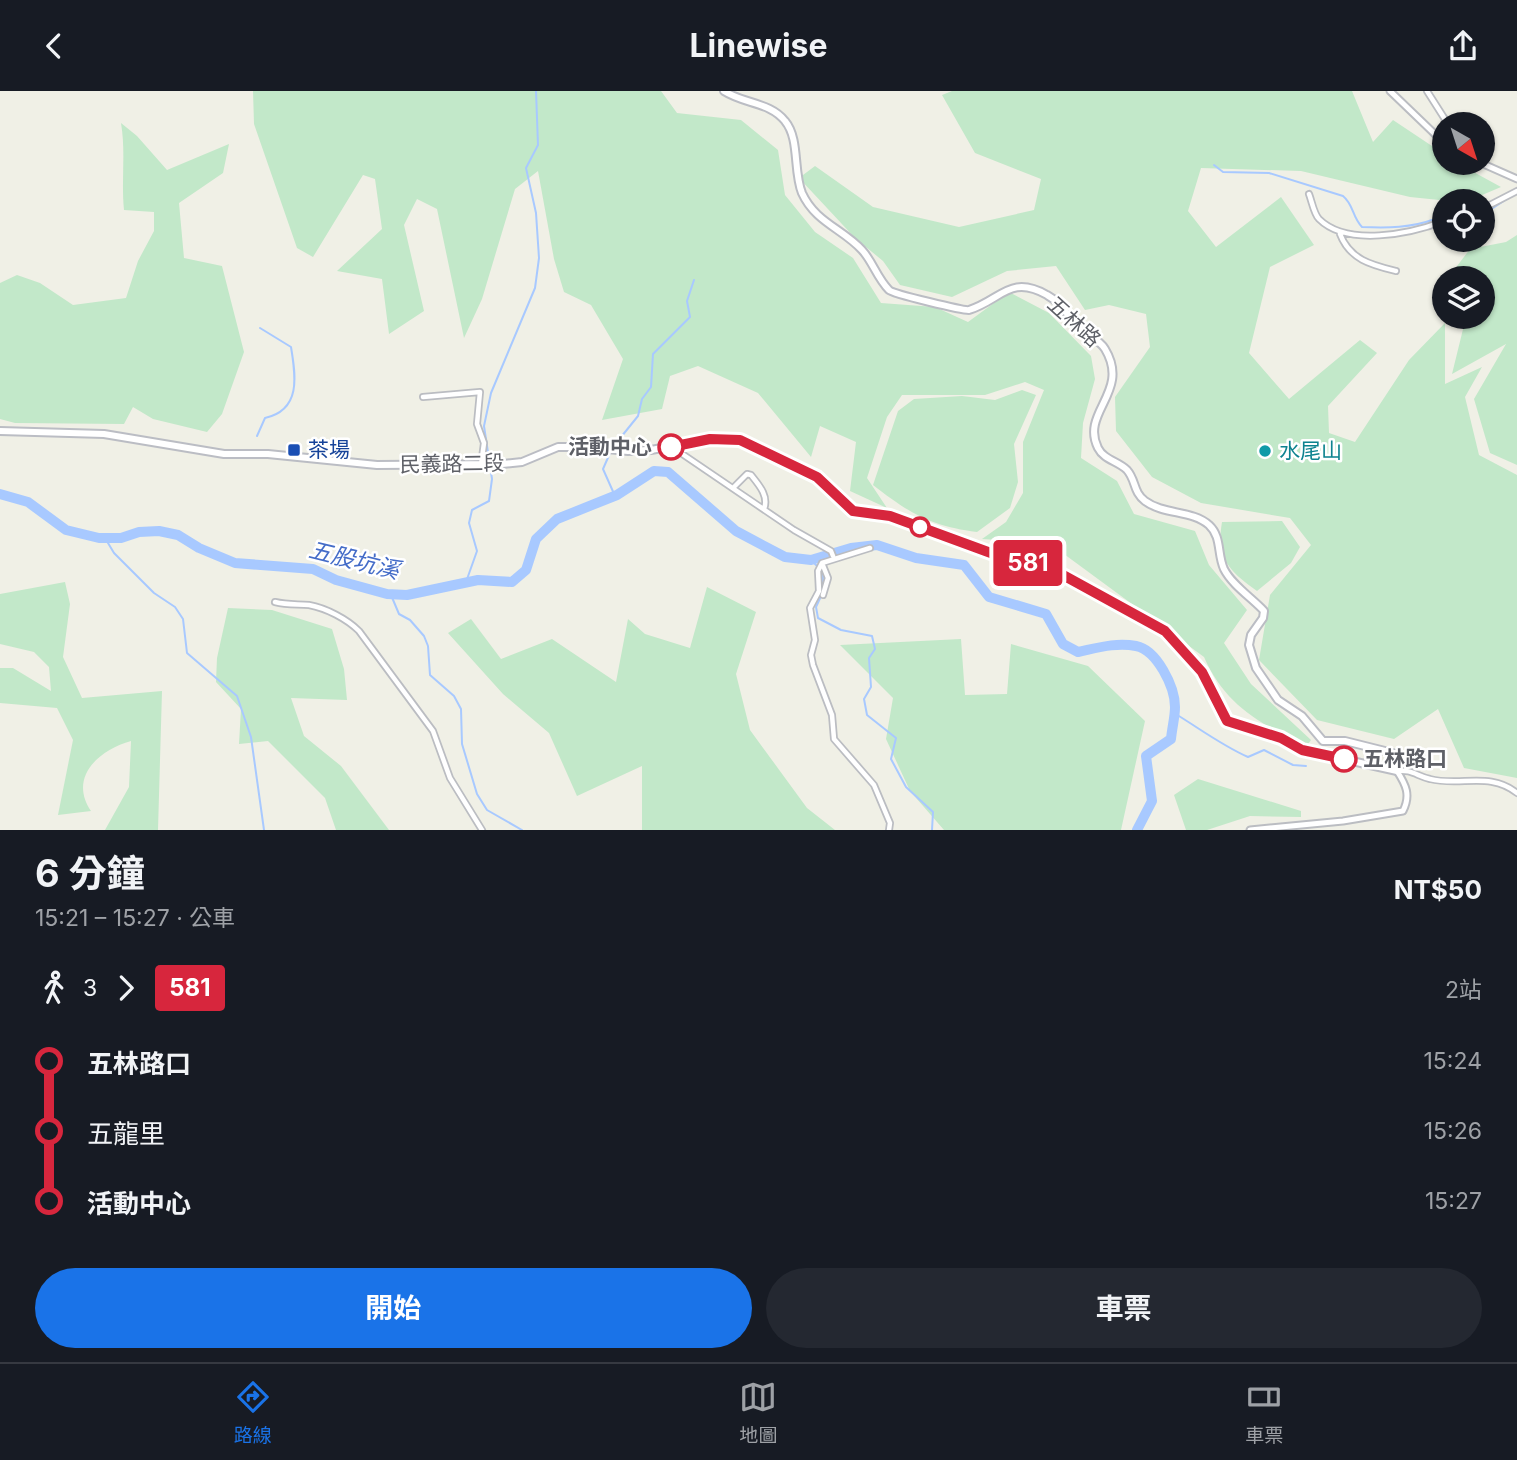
<!DOCTYPE html>
<html lang="zh-TW">
<meta charset="utf-8">
<style>
body{margin:0;font-family:Inter,"Noto Sans TC",sans-serif;background:#242831;color:#f1f3f6;height:100vh;display:flex;flex-direction:column;font-size:26px;white-space:nowrap}
*{box-sizing:border-box;margin:0}
p{font-size:23px;color:#9ea1a6}
.icon{flex:none;width:38px;height:38px;fill:none;stroke:currentColor;stroke-width:2;stroke-linecap:round;stroke-linejoin:round}
.map{position:relative;height:739px;overflow:hidden}
.drawer{display:flex;flex-direction:column;background:#171b24;flex:1}
.drawer>*{flex:none}
.badge{padding:0 14px;border-radius:5px;font-size:24px;line-height:46px}
.needle{width:46px;rotate:141deg}
.controls{position:absolute;left:1432px;top:21px;display:grid;gap:14px}
.controls a{display:grid;place-items:center;width:63px;height:63px;border-radius:50%;background:#171b24;box-shadow:0 2px 5px #0004;font-size:35px}
.map>.badge{position:absolute;translate:-50% -50%;box-shadow:0 0 0 4px #fff}
.legs{display:flex;align-items:center;gap:10px;height:77px;padding:0 35px;font-size:23px}
.legs p{margin-inline-start:auto}
.overview{display:flex;align-items:center;justify-content:space-between;height:119px;padding:0 35px}
h1{font-size:38px;font-weight:700;line-height:52px}
.primary-button{display:flex;gap:14px;margin-top:auto;padding:14px 35px}
.primary-button a{flex:1;height:80px;border-radius:42px;background:#1a73e8;color:#fff;font-size:28px;font-weight:700;line-height:80px;text-align:center}
.primary-button a+a{background:#242831;color:#f1f3f6}
ul{padding:0 35px;list-style:none}
li{display:flex;align-items:center;gap:24px;height:70px;font-size:26px}
li i{display:grid;place-items:center;width:10px;height:100%;margin:0 9px;background:currentColor}
li i::after{content:'';width:18px;height:18px;margin:-9px;border:5px solid;border-radius:50%;background:#171b24}
li p{margin-inline-start:auto}
li:first-child i{background:linear-gradient(#0000 50%,currentColor 0)}
li:last-child i{background:linear-gradient(currentColor 50%,#0000 0)}
header{display:flex;justify-content:space-between;align-items:center;height:91px;padding:0 35px;background:#171b24;font-size:32px;font-weight:700}
.menu{display:flex;justify-content:space-around;align-items:center;height:98px;border-top:2px solid #363941;background:#171b24;font-size:19px;color:#9ea1a6}
.menu a{display:grid;justify-items:center;gap:4px}
.menu .on{color:#1a73e8}
.map>svg:first-child{display:block}
</style>
<header><svg class="icon" aria-label="back" viewBox="0 0 24 24"><path d="M15 5l-7 7 7 7"/></svg>Linewise<svg class="icon" aria-label="share" viewBox="0 0 24 24"><path d="M12 15V3M7 8l5-5 5 5M5 13v7h14v-7"/></svg></header>
<div class="map">
<svg width="1517" height="739" viewBox="0 0 1517 739">
<rect width="100%" height="100%" fill="#f0f0e6"/>
<path fill="#c2e8c9" d="M253 0H661L677 22 741 29 778 59 785 104 815 141 853 167 881 212 935 216 968 231 1009 201 1049 222 1091 265 1095 288 1083 332 1081 367 1117 390 1134 423 1195 440 1209 474 1247 519 1224 552 1251 593 1311 649 1306 656C1261 632 1226 616 1204 566L1049 452 982 448 1006 431 1023 402V351L1044 299 1025 291 985 304H902L887 326 867 387 887 417 850 400 856 351 820 335 811 366 758 302 698 275 670 285 662 318 602 329 623 268 591 214 564 201 554 168 538 80 515 98 482 208 464 247 437 118 417 108 404 134 424 220 389 243 382 188 337 180 382 138 375 88 363 84 313 166 297 157 254 33Z
M952 0H1352L1373 51 1393 29 1444 63V72H1457L1501 96 1468 110H1449L1410 106 1301 80 1201 77 1188 120 1216 156 1281 106 1314 154 1270 176 1249 262 1289 308 1360 249 1377 262 1328 315 1329 342 1355 351 1409 269 1445 232V293L1482 276 1465 306 1479 364 1517 384V687L1464 677 1438 618 1394 648 1317 629 1259 569 1270 504 1311 454 1290 427 1201 412 1152 386 1116 340 1115 306 1150 256 1146 223 1109 214 1085 219 1056 175 1007 180 952 206 900 194 883 170 855 147 799 87 815 75 873 116 959 136 1034 119 1041 88 975 62 942 4Z
M121 32 137 45 167 79 229 53 223 82 179 112 184 167 222 175 244 261 222 323 207 341 153 328 133 316 124 333 15 332 0 328V192L17 184 40 192 73 214 126 207 138 170 154 140V121L124 119C121 89 126 62 121 32Z
M1517 144V374L1490 362 1474 308 1506 253 1452 283 1466 226H1482V187H1448L1470 158 1506 151Z
M1022 299 1036 304 1014 353 1018 391 1010 417 977 441C930 435 909 422 873 394L898 320 914 308 962 305 995 309Z
M1282 430 1300 456 1291 472 1257 500C1228 479 1216 467 1222 431Z
M65 491 70 513 63 566 82 607 162 600 158 739H105L129 696 131 650C99 659 68 686 91 720L58 724 73 649 57 617 0 612V577H13L51 600 49 576 34 561 0 553V503Z
M707 496 756 521 736 583 750 639 807 717 835 739H642V675L577 705 549 642 503 603 448 542 471 528 501 568 552 548 616 591 628 528 645 543 690 557Z
M228 517 272 519 332 538 344 578 347 609 291 607 304 645 341 675 389 739H336L325 707 268 650 239 653 241 618 216 591 217 567Z
M961 548 965 604 1007 603 1011 553 1088 575 1145 630 1121 739H944L910 700 886 648 893 607 840 554Z
M1198 688 1301 720V726L1250 725 1207 739H1186L1174 704Z"/>
<g fill="none" stroke-linecap="round" stroke-linejoin="round">
<path stroke="#a8c9ff" stroke-width="2" d="M1214 74 1223 81 1269 82 1343 105C1354 114 1352 126 1362 136 1388 137 1411 137 1435 128
M1482 124 1510 106
M257 345 265 327C301 319 296 286 291 256L260 237
M613 356 638 325 642 308 651 296 653 263 690 226 687 210 694 189
M610 362 603 378 615 405
M105 447 114 462 154 502 175 516 183 528 187 562 237 605 251 646 264 739
M811 469 823 481V496
M466 491 477 460 469 432 472 419 489 410 492 388 484 335 491 302 535 197 539 167 536 122 526 77 538 54 536 0
M391 504 399 523 410 529 424 545 428 555 430 584 454 605 461 618 462 653 477 703 487 719 522 739
M821 505 816 516 818 527 841 539 872 545 875 558 869 567 871 596 864 608 867 624 896 647 891 668 906 696 933 721 932 739
M1174 622C1199 637 1221 654 1248 666L1264 659 1293 674 1306 675"/>
<path stroke="#a8c9ff" stroke-width="10" d="M0 403 28 411 66 439 99 447H121L139 441 159 440 178 444 199 457 235 472 313 478 336 489 387 503 407 504 478 489 512 491 526 479 536 448 557 428 617 404 654 380 668 381 736 440 785 466 811 469 851 457 877 454 916 467 964 474 989 506 1046 523 1063 553 1078 561C1097 557 1116 551 1136 555 1157 559 1175 596 1175 616 1175 626 1172 637 1171 648L1146 665 1152 710 1137 739"/>
<defs>
<path id="minor" d="M1427 0 1448 33
M1309 103C1312 111 1314 123 1319 128 1347 156 1410 143 1444 130
M1482 118 1517 100
M1340 143C1350 169 1372 174 1396 180
M423 306 480 301 477 333 484 352 481 374
M672 356 794 439 831 460 833 465
M733 397 747 383 751 384C759 394 769 405 764 418
M870 457 822 472 818 480 819 500 810 517 815 549 811 564 813 574 832 624 834 648 874 694 890 732 889 739
M822 472 828 487 823 504
M275 511C287 514 297 513 309 514 326 517 347 528 359 540L433 640 450 687 482 739
M1397 680C1411 678 1417 685 1430 688 1460 696 1490 680 1517 702"/>
<path id="tertiary" d="M1390 0 1440 48 1444 57
M1481 72 1517 88
M1250 739 1343 730 1403 720C1411 704 1406 694 1397 680"/>
<path id="secondary" d="M0 340 104 343 224 363H268L377 374 502 373 522 371 558 356H586L628 360 651 359 710 348 740 350 817 386 853 420 890 425 999 465 1052 478 1133 520 1165 540 1193 571 1209 590 1227 630 1281 647 1302 659 1397 680 1393 662 1345 650H1323L1302 625 1278 609 1256 577 1249 554 1251 544 1263 527 1264 520C1252 507 1232 494 1224 478 1217 463 1222 446 1209 434 1192 419 1164 424 1145 410 1133 401 1136 389 1127 379 1118 370 1104 369 1098 357 1080 321 1131 301 1105 258 1099 248 1088 245 1080 238 1069 227 1062 212 1047 204 1010 183 1001 209 969 219 965 220 893 203 889 199 877 187 873 171 862 159 843 138 815 131 802 102 793 80 800 48 785 30 770 11 744 13 724 0"/>
</defs>
<use href="#minor" stroke="#bbbdc2" stroke-width="8"/>
<use href="#tertiary" stroke="#bbbdc2" stroke-width="9"/>
<use href="#secondary" stroke="#bbbdc4" stroke-width="10"/>
<use href="#minor" stroke="#fff" stroke-width="4.5"/>
<use href="#tertiary" stroke="#fff" stroke-width="5"/>
<use href="#secondary" stroke="#fff" stroke-width="6"/>
</g>
<g fill="none" stroke-linecap="round" stroke-linejoin="round">
<defs>
<path id="line-1" d="M671 356 710 348 740 349 817 386 853 420 890 425 999 465 1052 478 1165 540 1202 581 1227 630 1281 647 1302 659 1344 668"/>
</defs>
<use href="#line-1" stroke="#fff" stroke-width="16"/>
<use href="#line-1" stroke="#d7263d" stroke-width="10"/>
</g>
<g fill="#fff" stroke="#d7263d" stroke-width="3.5">
<circle cx="671" cy="356" r="12"/>
<circle cx="920" cy="436" r="9"/>
<circle cx="1344" cy="668" r="12"/>
</g>
<rect fill="#1a4fb4" stroke="#fff" stroke-width="2.5" x="287" y="352" width="14" height="14" rx="3.5"/>
<circle fill="#0f9aa8" stroke="#fff" stroke-width="2.5" cx="1265" cy="360" r="7"/>
<g text-anchor="middle" stroke-width="5" stroke-linejoin="round" paint-order="stroke">
<g font-size="21" fill="#5e6067" stroke="#fff">
<text transform="translate(1074 231) rotate(42)" y="7">五林路</text>
<text transform="translate(452 373) rotate(-1)" y="7">民義路二段</text>
</g>
<g font-size="21" font-weight="bold" fill="#5e6067" stroke="#fff" text-anchor="end">
<text x="652" y="363">活動中心</text>
<text x="1363" y="675" text-anchor="start">五林路口</text>
</g>
<g font-size="21" fill="#164399" stroke="#fff" text-anchor="start">
<text x="308" y="366">茶場</text>
</g>
<g font-size="21" fill="#0d838f" stroke="#fff" text-anchor="start">
<text x="1279" y="367">水尾山</text>
</g>
<g font-size="23" font-style="italic" fill="#446cc8" stroke="#fff">
<text transform="translate(354 469) rotate(14)" y="8">五股坑溪</text>
</g>
</g>
</svg>
<div class="controls">
<a><svg class="needle" viewBox="-14 -14 28 28"><path d="M0-13l5 13h-10z" fill="#e53935"/><path d="M0 13l5-13h-10z" fill="#9ea1a6"/></svg></a>
<a><svg class="icon" aria-label="locate" viewBox="0 0 24 24"><circle cx="12" cy="12" r="6"/><path d="M12 2v4M12 18v4M2 12h4M18 12h4"/></svg></a>
<a><svg class="icon" aria-label="layers" viewBox="0 0 24 24"><path d="M12 4l9 5-9 5-9-5zM3 14l9 5 9-5"/></svg></a>
</div>
<b class="badge" style="left:1028px;top:472px;background:#d7263d;color:#fff">581</b>
</div>
<section class="drawer">
<div class="overview"><div><h1>6 分鐘</h1><p>15:21 – 15:27 · 公車</p></div><b>NT$50</b></div>
<div class="legs"><svg class="icon" aria-label="walk" viewBox="0 0 24 24"><circle cx="13" cy="4" r="2"/><path d="M13 8l-2 6 4 7M11 14l-3 7M7 12l3-4h3l4 4"/></svg>3<svg class="icon" aria-label="forward" viewBox="0 0 24 24"><path d="M9 5l7 7-7 7"/></svg><b class="badge" style="background:#d7263d;color:#fff">581</b><p>2站</p></div>
<ul>
<li><i style="color:#d7263d"></i><b>五林路口</b><p>15:24</p></li>
<li><i style="color:#d7263d"></i><span>五龍里</span><p>15:26</p></li>
<li><i style="color:#d7263d"></i><b>活動中心</b><p>15:27</p></li>
</ul>
<div class="primary-button"><a>開始</a><a>車票</a></div>
</section>
<nav class="menu">
<a class="on"><svg class="icon" aria-label="directions" viewBox="0 0 24 24"><path d="M12 3l9 9-9 9-9-9zM9 14v-3h6M13 9l2 2-2 2"/></svg>路線</a>
<a><svg class="icon" aria-label="map" viewBox="0 0 24 24"><path d="M3 6l6-2 6 2 6-2v14l-6 2-6-2-6 2zM9 4v14M15 6v14"/></svg>地圖</a>
<a><svg class="icon" aria-label="tickets" viewBox="0 0 24 24"><path d="M3 7h18v10H3zM15 7v10"/></svg>車票</a>
</nav>
